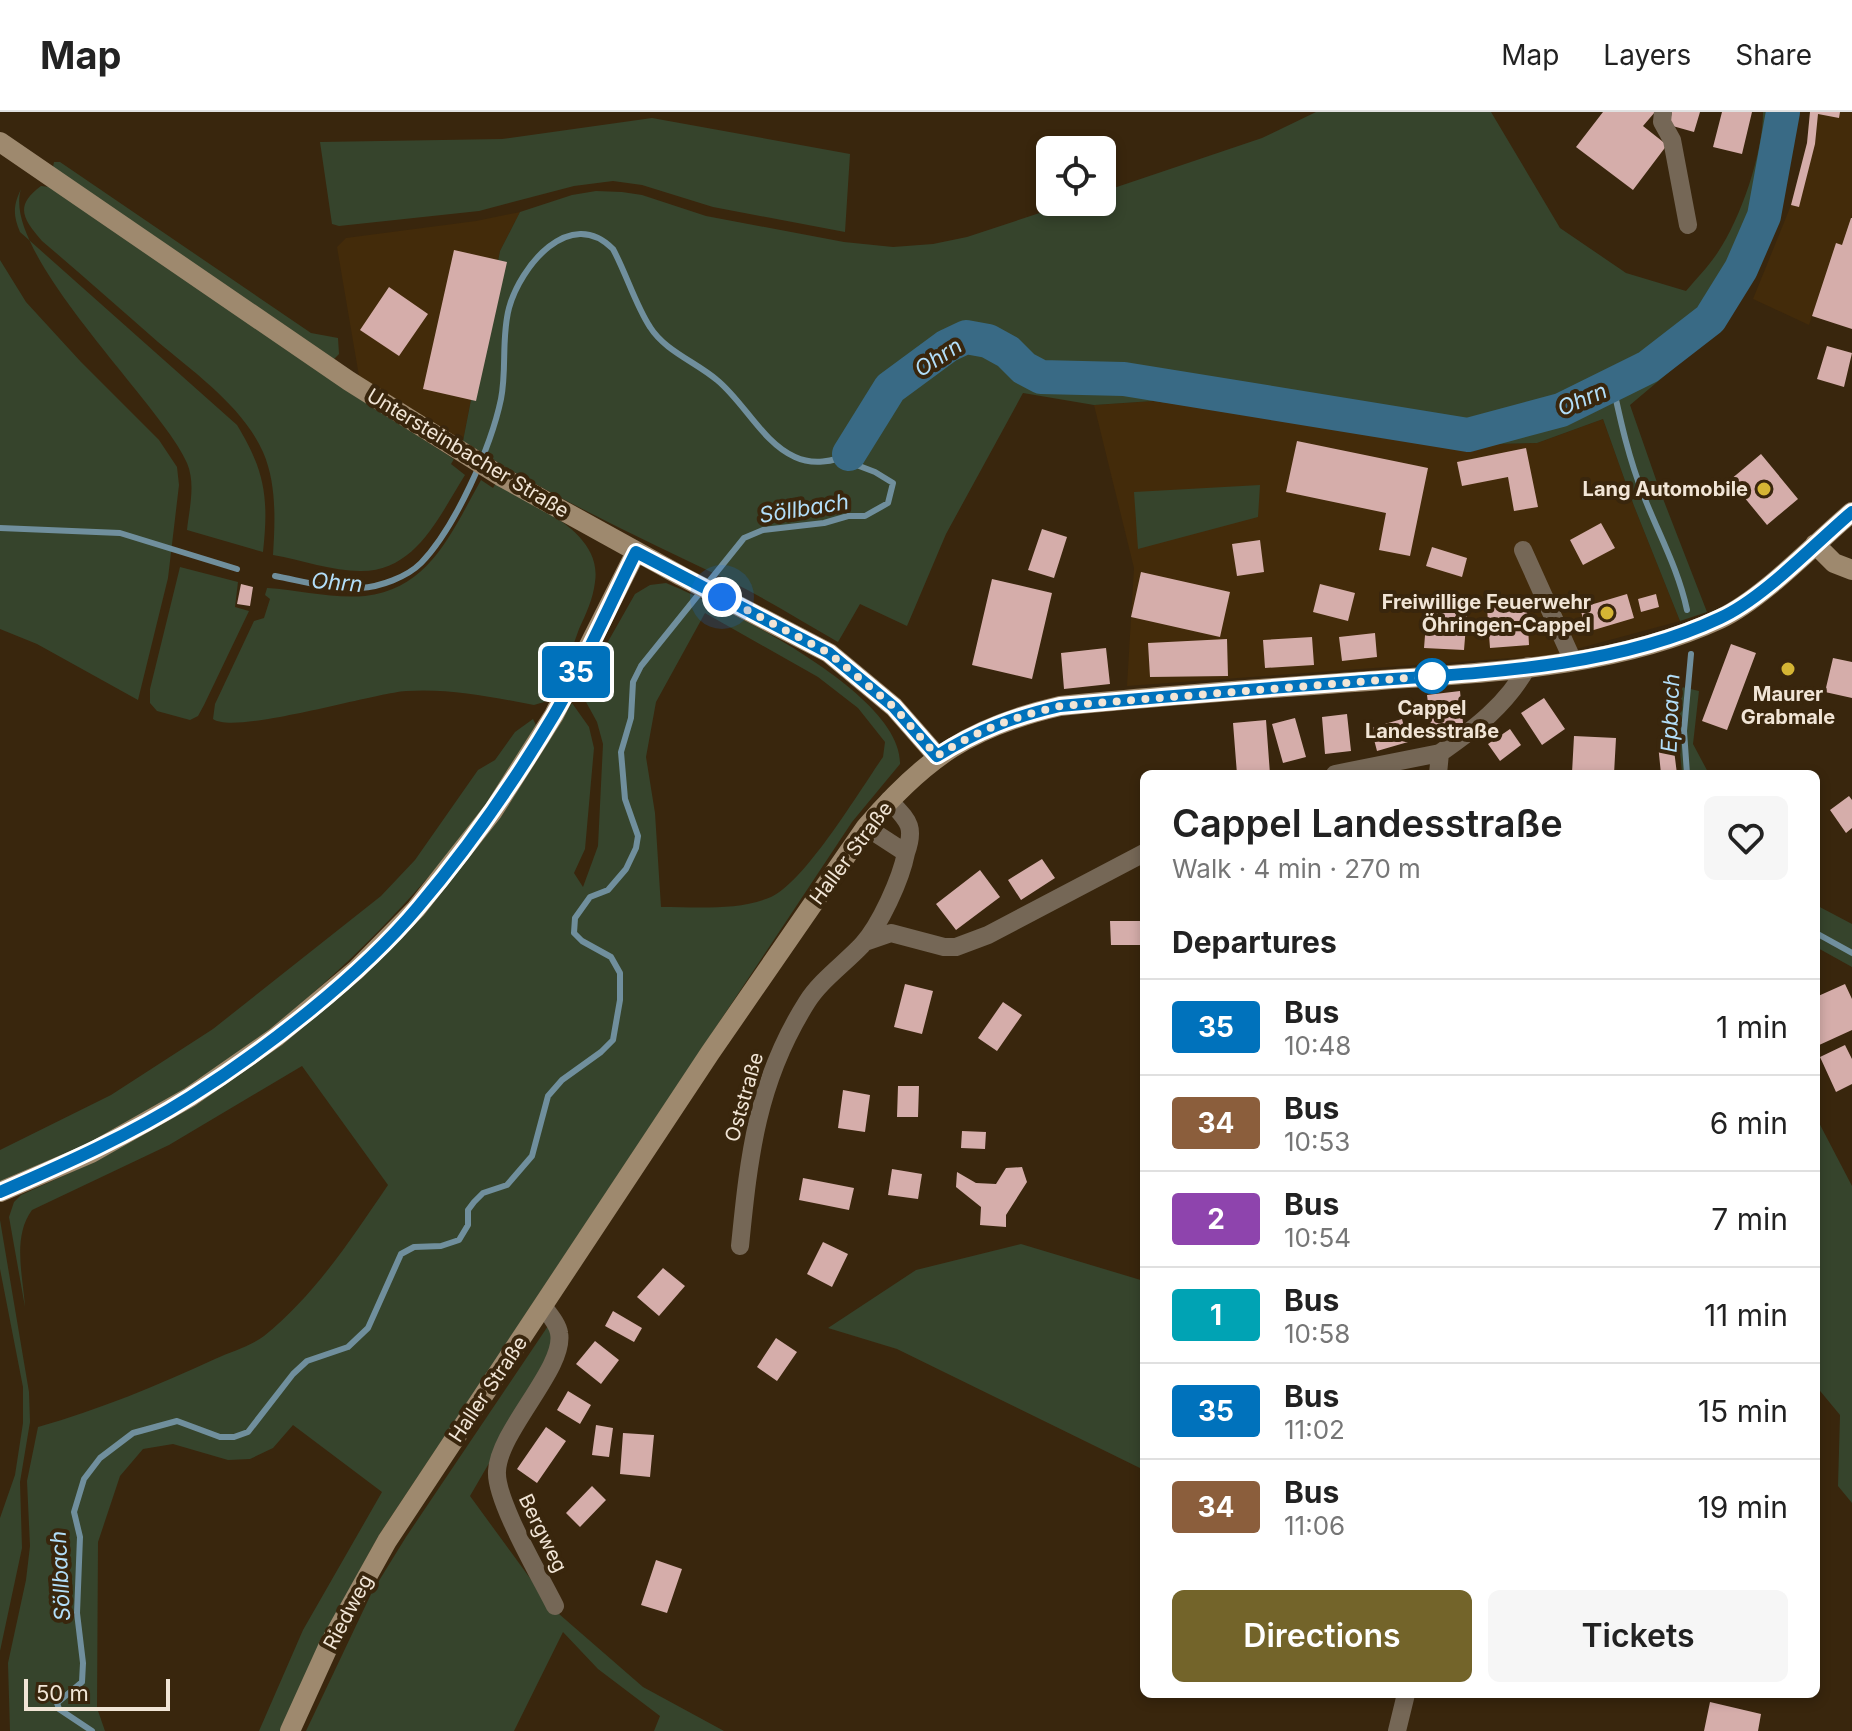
<!DOCTYPE html>
<meta charset="utf-8">
<style>
body{margin:0;font-family:Inter,sans-serif;background:#f6f6f6;color:#222;height:100vh;display:flex;flex-direction:column;font-size:30px;white-space:nowrap}
*{box-sizing:border-box;margin:0}
p{font-size:26px;color:#767676}
.icon{flex:none;width:44px;height:44px;fill:none;stroke:currentColor;stroke-width:2;stroke-linecap:round;stroke-linejoin:round}
.map{position:relative;flex:1;overflow:hidden}
.drawer{position:absolute;left:1140px;top:658px;width:680px;height:928px;display:flex;flex-direction:column;background:#fff;border-radius:12px;box-shadow:0 4px 12px #0003}
.drawer>*{flex:none}
.badge{padding:0 16px;border-radius:6px;font-size:28px;line-height:52px}
.buttons{position:absolute;left:1036px;top:24px;display:grid;gap:16px}
.buttons a{display:grid;place-items:center;width:80px;height:80px;border-radius:12px;background:#fff;box-shadow:0 4px 12px #0003;font-size:40px}
.scale{position:absolute;left:24px;bottom:20px;width:146px;box-sizing:border-box;padding-left:8px;border:4px solid #f1e5d6;border-top:0;font-size:22px;line-height:28px;white-space:nowrap;color:#f1e5d6;-webkit-text-stroke:6px #39260d;paint-order:stroke}
.you{position:absolute;width:40px;height:40px;margin:-20px;border:6px solid #fff;border-radius:50%;background:#1a73e8;box-shadow:0 0 0 12px #1a73e833}
.map>.badge{position:absolute;translate:-50% -50%;box-shadow:0 0 0 4px #fff}
h2{padding:0 32px;font-size:30px;line-height:72px}
.round{display:grid;place-items:center;flex:none;width:84px;height:84px;border-radius:12px;background:#f6f6f6}
.headline{display:flex;align-items:center;justify-content:space-between;height:136px;padding:0 32px}
h1{font-size:38px;font-weight:600;line-height:60px}
.cta{display:flex;gap:16px;margin-top:auto;padding:16px 32px}
.cta a{flex:1;height:92px;border-radius:12px;background:#73642a;color:#fff;font-size:32px;font-weight:600;line-height:92px;text-align:center}
.cta a+a{background:#f6f6f6;color:#222}
ul{padding:0;list-style:none}
li{display:flex;align-items:center;gap:24px;height:96px;padding:0 32px;border-top:2px solid #e0e0e0}
li div{flex:1}
li b{display:block;font-size:30px}
li em{font-style:normal}
li .badge{min-width:88px;font-weight:700;text-align:center}
header{display:flex;align-items:center;gap:48px;box-sizing:border-box;height:112px;padding:0 40px;background:#fff;border-bottom:2px solid #e0e0e0}
header strong{font-size:38px}
nav{display:flex;gap:44px;margin-inline-start:auto;font-size:28px}
.map>svg:first-child{display:block}
</style>
<header>
<strong>Map</strong>
<nav><a>Map</a><a>Layers</a><a>Share</a></nav>
</header>
<div class="map">
<svg width="1852" height="1619" viewBox="0 0 1852 1619">
<rect width="100%" height="100%" fill="#39260d"/>
<path fill="#432b0a" d="M1810 0H1852V137L1836 132 1809 213 1753 187 1791 93 1807 31Z
M520 100 500 139 463 329 359 264 337 135 346 126 476 109Z
M1153 289 1361 318 1454 333 1537 331 1603 307 1634 394 1680 509 1554 543 1127 574 1134 456 1094 293Z"/>
<path fill="#36442c" fill-rule="evenodd" d="M1316 0H1491L1560 116 1626 161 1686 179C1697 166 1709 154 1718 140 1741 106 1763 41 1763 0H1799L1788 64 1758 153 1719 218 1630 293 1660 379 1707 500 1680 509 1634 394 1603 307 1537 331 1454 333 1361 318 1153 289 1094 293 1023 281 946 422 907 514 860 492 838 530C803 510 768 488 732 470 640 426 549 384 463 329L500 139 520 100 572 83 596 79 622 80 642 83 706 104 844 130 893 135 933 132 967 125 1073 90H1102V80L1262 26Z
M652 6 850 42 845 120 713 95 642 73 613 69 574 74 479 99 339 114 332 112 320 30 502 27Z
M54 50H60L311 221 338 226 339 242 334 247 53 55Z
M41 74 50 75 346 278 454 347 451 352 465 363C439 404 416 460 360 459 333 459 301 448 273 443 275 410 277 372 263 340 243 295 195 261 158 230 119 196 81 162 42 129 23 107 14 94 41 74Z
M21 77C13 94 13 103 20 120L237 313C265 359 269 386 263 440L187 418C189 398 196 372 187 351 165 296 0 142 21 77Z
M0 148 26 190 81 250 159 328 177 355 179 373 168 466 138 588 37 532 0 517Z
M481 368 493 376 496 371C532 393 603 419 595 470 593 487 586 502 579 517 570 542 561 570 544 590L534 593C492 585 449 576 406 579 370 582 235 623 213 607L215 592 254 509 264 506 270 487 265 483 267 476C299 478 333 487 365 484 430 477 452 419 481 368Z
M1260 373 1258 405 1138 437 1134 380Z
M180 455 238 470 235 495 249 499 204 593 198 604 190 608 157 599 150 591V577Z
M666 471C724 495 902 581 900 652L852 710 379 1423 321 1529 282 1619H259L303 1518 382 1380 293 1313 273 1336 250 1347 228 1348 173 1332 143 1337 120 1364 98 1430 97 1596 105 1619H10L8 1551 26 1468 30 1434 27 1369 38 1315C99 1298 158 1273 215 1247 230 1240 251 1234 264 1224 315 1183 352 1126 388 1073L302 954 169 1033 32 1098C12 1125 23 1164 25 1195L9 1105 14 1090 21 1083 96 1049 278 934 501 705 572 591 589 615 594 636 585 737 574 761 583 775 598 734 603 632 597 610 580 579 635 482 650 473ZM705 501 818 565 858 596 885 630 883 645C860 678 805 770 771 785 738 799 696 795 661 795L655 701 646 645 656 590Z
M1682 575 1699 579 1693 632 1709 662 1682 661 1677 607Z
M533 607 536 613C519 640 504 670 484 696 400 808 302 901 185 979 128 1016 63 1043 0 1071V1038L111 983 213 917 381 784 415 748 478 658 495 648 515 620Z
M1816 793 1852 812V855L1816 835Z
M1816 1005 1852 1074V1391L1838 1374 1840 1303 1816 1274Z
M0 1108 29 1280 30 1310 20 1370 22 1436 0 1539V1406L15 1363 23 1311V1275L0 1157Z
M1021 1132 1144 1169V1358L897 1237 828 1216 916 1158Z
M548 1214 552 1221 550 1246 470 1384 551 1495 643 1575 724 1619H654L660 1604 598 1557 563 1520 514 1619H306L372 1480 406 1425Z"/>
<g fill="none" stroke-linecap="round" stroke-linejoin="round">
<path stroke="#708f9d" stroke-width="6" d="M1613 274C1621 311 1629 347 1643 382 1658 421 1678 456 1687 498
M0 416 120 421 237 457
M1687 662 1684 619 1691 542
M1816 821 1852 841
M92 1619 59 1597 57 1591 82 1570 83 1551 77 1501 80 1425 74 1400 84 1367 100 1346 133 1321 177 1309 220 1325H234L248 1320 293 1262 307 1249 348 1235 368 1216 401 1142 414 1135 441 1134 459 1128 468 1113V1098L474 1090 483 1081 507 1073 532 1044 548 984 562 968 601 940 613 928 620 888V861L611 845 582 829 574 821 575 806 590 785 608 778 626 757 636 736 638 724 625 687 621 640 631 606 633 570 641 554 744 426 763 418 824 411 848 404H865L888 391 893 371 875 360 854 352 849 342C834 350 812 353 795 345 763 331 744 290 717 268 696 250 665 239 650 215 636 194 626 161 613 137 570 93 520 155 509 196 501 226 507 257 501 287 491 335 455 416 421 451 407 465 380 475 360 476 332 478 302 469 275 464"/>
<path stroke="#396a85" stroke-width="34" d="M849 342 890 276 947 234 966 225 988 229 1008 240 1024 256 1041 265 1124 267 1468 323 1561 298 1648 255 1710 207 1741 157 1764 104 1783 0"/>
</g>
<path fill="#d5adaa" d="M1603 0H1655L1643 14 1667 33 1633 78 1576 35Z
M1672 0H1700L1694 20 1669 13Z
M1722 0H1752L1742 42 1713 35Z
M1810 0H1840L1839 6 1818 2 1815 32 1799 95 1791 93 1807 31Z
M1851 106H1852V217L1812 204 1836 131 1842 133Z
M454 138 507 150 476 289 423 277Z
M389 175 428 202 399 244 360 218Z
M1827 234 1852 241 1844 275 1817 267Z
M1297 329 1428 356 1410 444 1379 438 1386 401 1286 380Z
M1526 336 1538 395 1514 399 1508 365 1462 374 1457 350Z
M1761 342 1798 387 1767 413 1730 368Z
M1601 411 1615 436 1583 453 1570 428Z
M1042 417 1067 425 1054 466 1028 458Z
M1260 428 1264 460 1237 464 1232 432Z
M1432 435 1467 446 1462 465 1426 454Z
M1141 460 1230 480 1220 525 1131 505Z
M992 467 1052 481 1032 567 972 553Z
M241 472 253 475 250 494 237 492Z
M1320 472 1355 481 1348 509 1313 500Z
M1627 482 1634 506 1587 520 1580 496Z
M1656 482 1659 495 1641 500 1638 487Z
M1428 486 1468 489 1464 538 1424 536Z
M1527 494 1529 533 1490 536 1487 496Z
M1375 521 1377 545 1342 549 1339 525Z
M1312 525 1314 553 1265 556 1263 528Z
M1227 527 1228 564 1150 565 1148 531Z
M1731 532 1756 541 1727 618 1702 609Z
M1106 536 1110 572 1064 577 1061 541Z
M1833 546 1852 550V586L1825 580Z
M1460 579 1463 611 1431 615 1427 583Z
M1544 586 1565 617 1542 633 1521 601Z
M1347 602 1351 639 1325 642 1322 605Z
M1295 606 1306 645 1283 651 1272 612Z
M1402 607 1408 630 1377 639 1371 616Z
M1266 608 1270 662H1237L1233 611Z
M1510 617 1521 633 1500 649 1488 632Z
M1574 624 1616 626 1614 662 1572 661Z
M1673 630 1677 662H1661L1658 632Z
M1849 684 1852 688V716L1846 721 1830 698Z
M1042 747 1055 766 1021 788 1008 768Z
M980 758 1000 785 956 818 936 792Z
M1110 809H1144V833H1111Z
M905 872 933 879 922 922 894 915Z
M1845 872 1852 887V918L1817 934 1816 885Z
M1003 890 1022 903 997 939 978 926Z
M1845 933 1852 947V972L1836 980 1820 945Z
M898 974H919L918 1005H897Z
M843 978 870 983 865 1020 838 1016Z
M962 1019 986 1020 985 1037 961 1036Z
M1022 1055 1027 1070 1006 1103V1115L980 1113 981 1095 956 1075 957 1060 976 1071 996 1072 1006 1056Z
M892 1057 922 1062 918 1087 888 1083Z
M803 1066 854 1076 849 1098 799 1088Z
M823 1130 848 1142 832 1175 807 1162Z
M663 1156 685 1174 659 1204 637 1185Z
M613 1199 642 1216 634 1230 605 1214Z
M776 1226 797 1240 777 1269 757 1255Z
M595 1229 619 1248 601 1272 576 1252Z
M568 1279 591 1293 580 1312 557 1298Z
M596 1313 613 1316 609 1345 592 1343Z
M546 1315 566 1329 537 1371 517 1357Z
M623 1321 654 1323 650 1365 620 1362Z
M592 1374 606 1388 580 1415 566 1401Z
M656 1448 682 1457 667 1501 641 1493Z
M1710 1590 1761 1602 1758 1619H1704Z"/>
<g fill="none" stroke-linecap="round" stroke-linejoin="round">
<path stroke="#756756" stroke-width="18" d="M1663 0 1662 10 1672 28 1688 113
M1523 438 1573 549
M1335 662 1440 641
M1438 662 1440 641C1476 616 1507 592 1528 554
M889 688C907 708 916 713 906 741
M865 830 891 821 944 835H956L988 823 1144 741
M740 1134C749 1043 757 969 807 890 820 869 844 852 862 833 880 813 901 767 906 741L866 715
M543 1194C548 1201 558 1212 559 1221 566 1255 499 1318 497 1359 495 1388 540 1464 555 1494
M1397 1619 1406 1582"/>
<path stroke="#9e896e" stroke-width="20" d="M0 30 349 269 502 365 681 464 829 541 894 595 937 644
M1815 432 1834 451 1852 458
M0 1080 91 1041 190 985 276 925 356 858 416 797 493 699 554 603 636 440
M290 1619 329 1533 387 1429 710 941 866 715C926 645 970 615 1060 594 1167 583 1274 576 1381 568 1493 560 1617 555 1720 507 1764 486 1814 432 1852 400"/>
</g>
<g fill="none" stroke-linecap="round" stroke-linejoin="round">
<defs>
<path id="line" d="M0 1080C65 1052 130 1023 190 985 265 938 361 863 418 795 469 735 514 670 554 603 585 550 609 494 636 440L829 541 894 595 937 644C978 618 1013 605 1060 594 1157 585 1254 577 1351 570 1471 561 1610 558 1720 506 1764 486 1814 432 1852 400"/>
</defs>
<use href="#line" stroke="#fff" stroke-width="18"/>
<use href="#line" stroke="#0072bc" stroke-width="12"/>
<path stroke="#f1e5d6" stroke-width="8" stroke-dasharray="0 14.4" d="M722 485 829 541 894 595 937 644C978 618 1013 605 1060 594L1432 564"/>
</g>
<g fill="#d5b534" stroke="#39260d" stroke-width="3">
<circle cx="1764" cy="377" r="8"/>
<circle cx="1607" cy="501" r="8"/>
<circle cx="1788" cy="557" r="8"/>
</g>
<circle fill="#fff" stroke="#0072bc" stroke-width="4" cx="1432" cy="564" r="16"/>
<g text-anchor="middle" stroke-width="8" stroke-linejoin="round" paint-order="stroke">
<g font-size="20" fill="#f1e5d6" stroke="#39260d">
<text transform="translate(468 341) rotate(31)" y="7">Untersteinbacher Straße</text>
<text transform="translate(851 741) rotate(-53)" y="7">Haller Straße</text>
<text transform="translate(744 985) rotate(-74)" y="7">Oststraße</text>
<text transform="translate(488 1277) rotate(-56)" y="7">Haller Straße</text>
<text transform="translate(543 1421) rotate(64)" y="7">Bergweg</text>
<text transform="translate(348 1500) rotate(-62)" y="7">Riedweg</text>
</g>
<g font-size="20" font-weight="bold" fill="#f1e5d6" stroke="#39260d" text-anchor="end">
<text x="1748" y="384">Lang Automobile</text>
<text x="1591" y="497">Freiwillige Feuerwehr<tspan x="1591" dy="23">Öhringen-Cappel</tspan></text>
<text x="1788" y="589" text-anchor="middle">Maurer<tspan x="1788" dy="23">Grabmale</tspan></text>
</g>
<g font-size="20" font-weight="bold" fill="#f1e5d6" stroke="#39260d">
<text x="1432" y="603">Cappel<tspan x="1432" dy="23">Landesstraße</tspan></text>
</g>
<g font-size="22" font-style="italic" fill="#b2def9" stroke="#39260d">
<text transform="translate(938 245) rotate(-33)" y="8">Ohrn</text>
<text transform="translate(1582 287) rotate(-23)" y="8">Ohrn</text>
<text transform="translate(804 396) rotate(-9)" y="8">Söllbach</text>
<text transform="translate(337 470) rotate(5)" y="8">Ohrn</text>
<text transform="translate(1670 601) rotate(-88)" y="8">Epbach</text>
<text transform="translate(60 1464) rotate(-93)" y="8">Söllbach</text>
</g>
</g>
</svg>
<div class="buttons">
<a><svg class="icon" aria-label="locate" viewBox="0 0 24 24"><circle cx="12" cy="12" r="6"/><path d="M12 2v4M12 18v4M2 12h4M18 12h4"/></svg></a>
</div>
<div class="scale">50 m</div>
<div class="you" style="left:722px;top:485px"></div>
<b class="badge" style="left:576px;top:560px;background:#0072bc;color:#fff">35</b>
<section class="drawer">
<div class="headline"><div><h1>Cappel Landesstraße</h1><p>Walk · 4 min · 270 m</p></div><a class="round"><svg class="icon" aria-label="heart" viewBox="0 0 24 24"><path d="M12 20l-8-8c-3-5 5-10 8-4 3-6 11-1 8 4z"/></svg></a></div>
<h2>Departures</h2>
<ul>
<li><span class="badge" style="background:#0072bc;color:#fff">35</span><div><b>Bus</b><p>10:48</p></div><em>1 min</em></li>
<li><span class="badge" style="background:#8b5e3c;color:#fff">34</span><div><b>Bus</b><p>10:53</p></div><em>6 min</em></li>
<li><span class="badge" style="background:#8e44ad;color:#fff">2</span><div><b>Bus</b><p>10:54</p></div><em>7 min</em></li>
<li><span class="badge" style="background:#00a3b4;color:#fff">1</span><div><b>Bus</b><p>10:58</p></div><em>11 min</em></li>
<li><span class="badge" style="background:#0072bc;color:#fff">35</span><div><b>Bus</b><p>11:02</p></div><em>15 min</em></li>
<li><span class="badge" style="background:#8b5e3c;color:#fff">34</span><div><b>Bus</b><p>11:06</p></div><em>19 min</em></li>
</ul>
<div class="cta"><a>Directions</a><a>Tickets</a></div>
</section>
</div>
